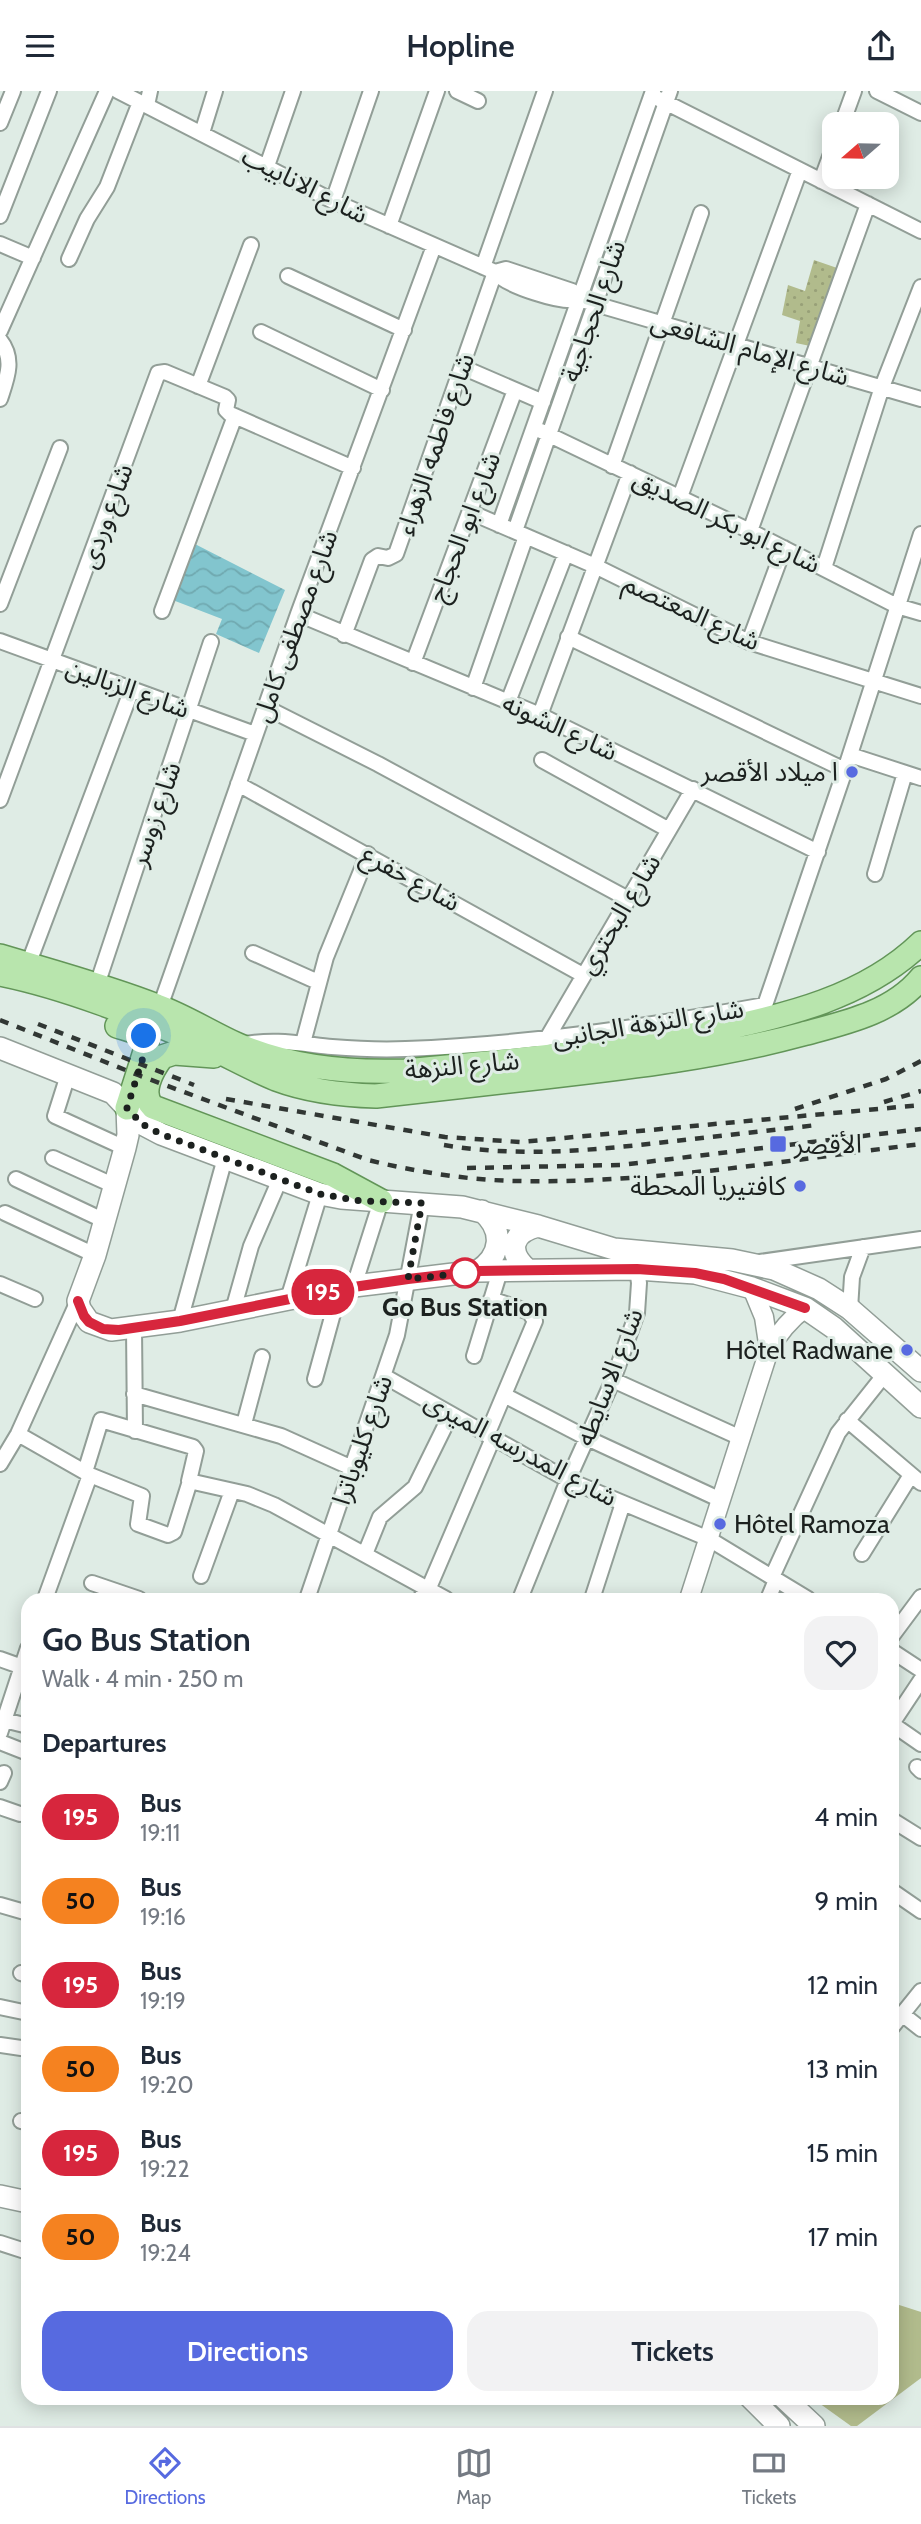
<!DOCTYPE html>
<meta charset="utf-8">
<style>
body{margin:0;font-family:Cabin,"Noto Sans Arabic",sans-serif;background:#f2f2f3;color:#1f2937;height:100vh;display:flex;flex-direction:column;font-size:26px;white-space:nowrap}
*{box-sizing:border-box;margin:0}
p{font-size:23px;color:#747a83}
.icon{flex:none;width:38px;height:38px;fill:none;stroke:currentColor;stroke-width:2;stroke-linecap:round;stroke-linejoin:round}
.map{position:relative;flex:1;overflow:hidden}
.side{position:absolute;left:21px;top:1502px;width:878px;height:812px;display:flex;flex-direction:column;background:#fff;border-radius:21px;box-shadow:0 4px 18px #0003}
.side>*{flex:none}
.badge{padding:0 14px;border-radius:23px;font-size:24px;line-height:46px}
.needle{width:46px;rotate:250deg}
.fabs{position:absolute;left:822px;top:21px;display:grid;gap:14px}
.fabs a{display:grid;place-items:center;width:77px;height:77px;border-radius:14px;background:#fff;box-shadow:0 4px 18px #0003;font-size:35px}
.you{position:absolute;width:35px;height:35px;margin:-18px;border:5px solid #fff;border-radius:50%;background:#1a73e8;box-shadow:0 0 0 10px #1a73e833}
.map>.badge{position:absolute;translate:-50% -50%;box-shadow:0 0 0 4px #fff}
h2{padding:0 21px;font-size:26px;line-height:63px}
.round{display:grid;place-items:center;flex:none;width:74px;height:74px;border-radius:21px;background:#f2f2f3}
.overview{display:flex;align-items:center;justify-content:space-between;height:119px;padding:0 21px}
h1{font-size:33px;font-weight:600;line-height:52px}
.button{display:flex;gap:14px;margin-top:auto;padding:14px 21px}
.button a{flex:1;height:80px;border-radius:21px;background:#576ae0;color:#fff;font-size:28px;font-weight:600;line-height:80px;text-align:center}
.button a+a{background:#f2f2f3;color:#1f2937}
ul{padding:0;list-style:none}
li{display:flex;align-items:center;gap:21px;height:84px;padding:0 21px}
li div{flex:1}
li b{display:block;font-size:26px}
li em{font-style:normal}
li .badge{min-width:77px;font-weight:700;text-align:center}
header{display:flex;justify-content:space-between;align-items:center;height:91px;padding:0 21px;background:#fff;font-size:32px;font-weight:600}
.dock{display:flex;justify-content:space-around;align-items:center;height:98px;border-top:2px solid #e0e1e3;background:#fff;font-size:19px;color:#747a83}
.dock a{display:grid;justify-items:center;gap:4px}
.dock .current{color:#576ae0}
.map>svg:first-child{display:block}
</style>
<header><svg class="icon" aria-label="menu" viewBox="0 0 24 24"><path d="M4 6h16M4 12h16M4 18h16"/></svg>Hopline<svg class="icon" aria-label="share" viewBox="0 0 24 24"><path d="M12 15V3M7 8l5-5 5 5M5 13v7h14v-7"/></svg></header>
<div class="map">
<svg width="921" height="2335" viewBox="0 0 921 2335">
<defs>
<pattern id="park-dots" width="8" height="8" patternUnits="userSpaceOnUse" patternTransform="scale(1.75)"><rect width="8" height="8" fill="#b1bb8c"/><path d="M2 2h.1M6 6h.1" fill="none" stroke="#98a078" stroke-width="1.8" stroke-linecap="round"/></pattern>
<pattern id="water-waves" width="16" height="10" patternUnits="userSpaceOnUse" patternTransform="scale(1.75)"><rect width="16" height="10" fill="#82c5ce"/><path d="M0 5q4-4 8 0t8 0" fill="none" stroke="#70a9b0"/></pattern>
</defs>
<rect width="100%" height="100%" fill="#dfece5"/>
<path fill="#b1bb8c" d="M893 2212 921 2221V2287L857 2335H851L812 2307 892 2306Z"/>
<path fill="url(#park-dots)" d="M814 169 840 178 810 255 796 252 800 230 782 224 788 194 805 200Z"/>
<path fill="url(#water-waves)" d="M191 451 285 499 259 562 216 543 222 528 170 508Z"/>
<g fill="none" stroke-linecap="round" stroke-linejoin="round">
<defs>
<path id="minor" d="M118 0 333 110 495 181C504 194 564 214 579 208
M457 0 478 10
M877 0 921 22
M659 8 921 140
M147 14 150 0
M0 32 13 0
M842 33 854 0
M202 42 215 0
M267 75 293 0
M821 90 835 52
M333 110 371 0
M0 125 49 0
M389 135 437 0
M0 153 33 167
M69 168 87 128 107 96 140 11
M483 176 545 0
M495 181 506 178 572 200 579 208 595 213 921 308
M288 185 404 239
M0 240 107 0
M261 241 382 299
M0 249C15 268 7 287 0 308
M462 276 543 311
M198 295 251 154
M541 340 750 440 897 515 921 522
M612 375 701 122
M680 406 800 79
M470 421 595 475 749 551 921 605
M499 434 653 0
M515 440 670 0
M750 440 868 113
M824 477 882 296 921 196
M0 513 60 357
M162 520 235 325
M298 523 540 624 818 761
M344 544 372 469 378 465 388 467 396 463 495 181
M568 546 845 679
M0 550 255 643
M749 551 784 457
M413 572 515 299
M473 597 526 445
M508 611 566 462
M265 616 378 673 628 808
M540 624 630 382
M850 664 921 687
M542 669 669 739
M238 693 583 884
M0 709 158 282 165 281 225 306 228 309 226 319 230 323 353 377
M875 783 905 682
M253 862 318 891
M28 874 132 598
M97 894 211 551
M160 916 298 523 434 155
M763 920 845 679 921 443
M546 949 693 698
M303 952 326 866 368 763
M242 954C273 947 301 953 332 956 357 958 382 959 406 958 530 953 644 936 765 914
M68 984 55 1025 125 1057
M53 1067 115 1095
M16 1088 105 1130
M5 1122 95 1164
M760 1171 921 1148
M0 1193 35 1208
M354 1195 381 1110
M288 1208 320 1103
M850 1218 852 1186 863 1156
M233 1219 251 1155 280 1088
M180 1230 225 1067
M134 1237 135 1340
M474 1265 500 1180
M384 1285 568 1389 709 1448 808 1508
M315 1288 340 1197
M613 1289 741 1347
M134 1303 281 1345 352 1377
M504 1304 587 1347 721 1409
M847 1329 921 1392
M244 1333 262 1266
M18 1343 90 1384 142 1405 138 1433 168 1444 174 1441 190 1390
M487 1344 535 1230 529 1221 491 1208
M0 1373 18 1343 78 1210
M85 1381 101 1329 193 1356 196 1360 189 1390 247 1403 274 1414 446 1508
M365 1463 380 1426 415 1396 451 1323
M862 1463 911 1384
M201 1485 232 1400
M772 1486 838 1342 885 1283
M92 1492 139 1508
M45 1508 90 1384
M307 1508 397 1244 422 1112
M420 1508 431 1492 493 1347
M520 1508 568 1389 613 1289 637 1222 639 1192 637 1178
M592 1508 623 1412
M768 1508 776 1489
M892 1545 921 1506
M892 1560 921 1579
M0 1568 28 1578
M921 1589 893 1631 895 1635 921 1653
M4 1629 28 1635
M0 1642 28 1557
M0 1651 28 1662
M917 1676 921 1680
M0 1691 4 1682
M0 1716 20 1723
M892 1729 921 1747
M892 1800 921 1820
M0 1814 28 1822
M21 1882 28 1884
M0 1916 28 1922
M902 1923 921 1938
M892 1936 921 1900
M0 1954 28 1958
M21 2030 28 2031
M0 2152 28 2161"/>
<path id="tertiary" d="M752 1197 764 1226 769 1259
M689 1508 769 1259C779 1241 789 1229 805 1217"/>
<path id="secondary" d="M0 957 113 1002 142 1033 161 1043 320 1103 341 1107 462 1116 538 1135 614 1158 732 1169 774 1178 819 1198 850 1218 921 1280
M127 1017 128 1044 125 1057 95 1164 78 1210 80 1218 89 1231 111 1239 180 1230 354 1195 478 1180 637 1178 695 1182 752 1197 805 1217 834 1237 921 1316
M528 1179C507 1161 511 1142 538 1135
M478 1180C502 1164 504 1139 482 1120
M0 2105 28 2111
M750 2306 779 2335
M783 2306 814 2335"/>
<path id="primary" d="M0 865C53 881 106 895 157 915 185 925 211 942 238 954 291 977 348 982 405 980 508 970 611 961 712 940 786 925 865 906 921 852
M0 883C65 896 137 925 198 951 224 962 249 977 276 988 308 1000 342 1004 376 1005 432 999 489 992 545 986 633 976 718 966 803 943 844 932 892 922 921 887
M117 935C129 939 145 941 147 954L127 1017
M214 965 174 962 162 966C152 979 139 1003 153 1016L333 1084 381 1110"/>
</defs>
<use href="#minor" stroke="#929e97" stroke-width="18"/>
<use href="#tertiary" stroke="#929e97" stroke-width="21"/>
<use href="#secondary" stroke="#929e97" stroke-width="24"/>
<use href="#primary" stroke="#629558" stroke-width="26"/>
<use href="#minor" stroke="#fff" stroke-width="14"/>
<use href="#tertiary" stroke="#fff" stroke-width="18"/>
<use href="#secondary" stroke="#fff" stroke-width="21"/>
<use href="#primary" stroke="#b8e5ad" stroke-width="23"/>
<path stroke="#313734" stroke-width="4.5" stroke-dasharray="9 9" stroke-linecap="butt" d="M0 929 138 984 368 1069C417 1081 467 1089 516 1090 652 1093 787 1069 921 1053
M38 933 194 994
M226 1008 445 1046 520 1051 921 1014
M884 1011 921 1000
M795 1018 886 988 921 970
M444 1054C515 1066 586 1060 657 1052 710 1046 763 1040 817 1034
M467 1077 621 1074 921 1038"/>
</g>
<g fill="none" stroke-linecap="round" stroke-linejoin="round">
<defs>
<path id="line" d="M78 1210 84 1225 89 1231 103 1238 119 1239 180 1230 340 1198 408 1188 478 1180 637 1178 695 1182 724 1188 805 1217"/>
</defs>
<use href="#line" stroke="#fff" stroke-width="16"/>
<use href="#line" stroke="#d7263d" stroke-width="10"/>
<path stroke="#1c211f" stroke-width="7" stroke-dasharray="0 12.6" d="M144 945 147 954 127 1017 142 1033 161 1043 320 1103 361 1110 422 1112 408 1188 465 1182"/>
</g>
<g fill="#576ae0" stroke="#dfece5" stroke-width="2.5">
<circle cx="852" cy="681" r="7"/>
<rect x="769" y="1044" width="18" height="18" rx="3.5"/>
<circle cx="800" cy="1095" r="7"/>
<circle cx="907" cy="1259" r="7"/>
<circle cx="720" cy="1433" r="7"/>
</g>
<circle fill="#fff" stroke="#d7263d" stroke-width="3.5" cx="465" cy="1182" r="14"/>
<g text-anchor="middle" stroke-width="6" stroke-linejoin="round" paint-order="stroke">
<g font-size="26" fill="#1c211f" stroke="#dfece5">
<text transform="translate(305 94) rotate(27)" y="9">شارع الانابيب</text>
<text transform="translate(593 220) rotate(-71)" y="9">شارع الحجاجية</text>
<text transform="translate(750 258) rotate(16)" y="9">شارع الإمام الشافعى</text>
<text transform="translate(435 353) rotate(-71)" y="9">شارع فاطمه الزهراء</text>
<text transform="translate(106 425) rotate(-70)" y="9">شارع وردى</text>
<text transform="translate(727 430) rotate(26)" y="9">شارع ابو بكر الصديق</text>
<text transform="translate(464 436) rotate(-69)" y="9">شارع ابو الحجاج</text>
<text transform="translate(692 521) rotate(25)" y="9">شارع المعتصم</text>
<text transform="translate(295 535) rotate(-70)" y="9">شارع مصطفى كامل</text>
<text transform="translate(128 597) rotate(20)" y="9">شارع الزبالين</text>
<text transform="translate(560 636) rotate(25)" y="9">شارع الشونه</text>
<text transform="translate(155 723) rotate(-71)" y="9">شارع زوسر</text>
<text transform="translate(411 787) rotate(29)" y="9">شارع خفرع</text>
<text transform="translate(619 823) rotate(-59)" y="9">شارع البحتري</text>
<text transform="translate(648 932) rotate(-9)" y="9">شارع النزهة الجانبى</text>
<text transform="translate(462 974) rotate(-5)" y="9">شارع النزهة</text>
<text transform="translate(609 1286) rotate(-69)" y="9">شارع الاسايطه</text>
<text transform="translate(362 1349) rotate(-71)" y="9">شارع كليوباترا</text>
<text transform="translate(521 1358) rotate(28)" y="9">شارع المدرسه الميرى</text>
</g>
<g font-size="26" fill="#1c211f" stroke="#dfece5" text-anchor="end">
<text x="838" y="690">ا ميلاد الأقصر</text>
<text x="794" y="1062" text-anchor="start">الأقصر</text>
<text x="786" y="1104">كافتيريا المحطة</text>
<text x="893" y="1268">Hôtel Radwane</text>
<text x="734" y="1442" text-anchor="start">Hôtel Ramoza</text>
</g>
<g font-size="26" font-weight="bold" fill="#1c211f" stroke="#dfece5">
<text x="465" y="1225">Go Bus Station</text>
</g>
</g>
</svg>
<div class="fabs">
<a><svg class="needle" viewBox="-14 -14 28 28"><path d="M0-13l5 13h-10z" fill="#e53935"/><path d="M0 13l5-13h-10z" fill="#747a83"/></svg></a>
</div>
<div class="you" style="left:144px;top:945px"></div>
<b class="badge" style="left:323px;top:1201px;background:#d7263d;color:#fff">195</b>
<section class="side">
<div class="overview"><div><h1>Go Bus Station</h1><p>Walk · 4 min · 250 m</p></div><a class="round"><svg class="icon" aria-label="heart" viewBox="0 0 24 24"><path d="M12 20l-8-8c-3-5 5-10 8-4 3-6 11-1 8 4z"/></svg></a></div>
<h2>Departures</h2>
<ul>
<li><span class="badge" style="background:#d7263d;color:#fff">195</span><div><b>Bus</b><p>19:11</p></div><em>4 min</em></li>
<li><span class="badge" style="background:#f58220;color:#111">50</span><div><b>Bus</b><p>19:16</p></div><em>9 min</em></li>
<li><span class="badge" style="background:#d7263d;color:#fff">195</span><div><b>Bus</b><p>19:19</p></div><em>12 min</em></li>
<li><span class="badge" style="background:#f58220;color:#111">50</span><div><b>Bus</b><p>19:20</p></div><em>13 min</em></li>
<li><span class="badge" style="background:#d7263d;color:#fff">195</span><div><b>Bus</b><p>19:22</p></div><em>15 min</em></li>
<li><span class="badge" style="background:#f58220;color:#111">50</span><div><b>Bus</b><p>19:24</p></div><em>17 min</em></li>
</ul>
<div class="button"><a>Directions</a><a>Tickets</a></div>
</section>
</div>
<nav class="dock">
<a class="current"><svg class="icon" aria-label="directions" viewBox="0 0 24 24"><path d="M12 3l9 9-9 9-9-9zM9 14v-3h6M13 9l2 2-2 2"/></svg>Directions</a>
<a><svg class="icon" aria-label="map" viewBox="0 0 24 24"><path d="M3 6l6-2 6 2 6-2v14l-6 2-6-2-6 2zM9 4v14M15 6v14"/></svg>Map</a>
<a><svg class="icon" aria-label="tickets" viewBox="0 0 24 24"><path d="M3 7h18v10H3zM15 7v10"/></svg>Tickets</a>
</nav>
